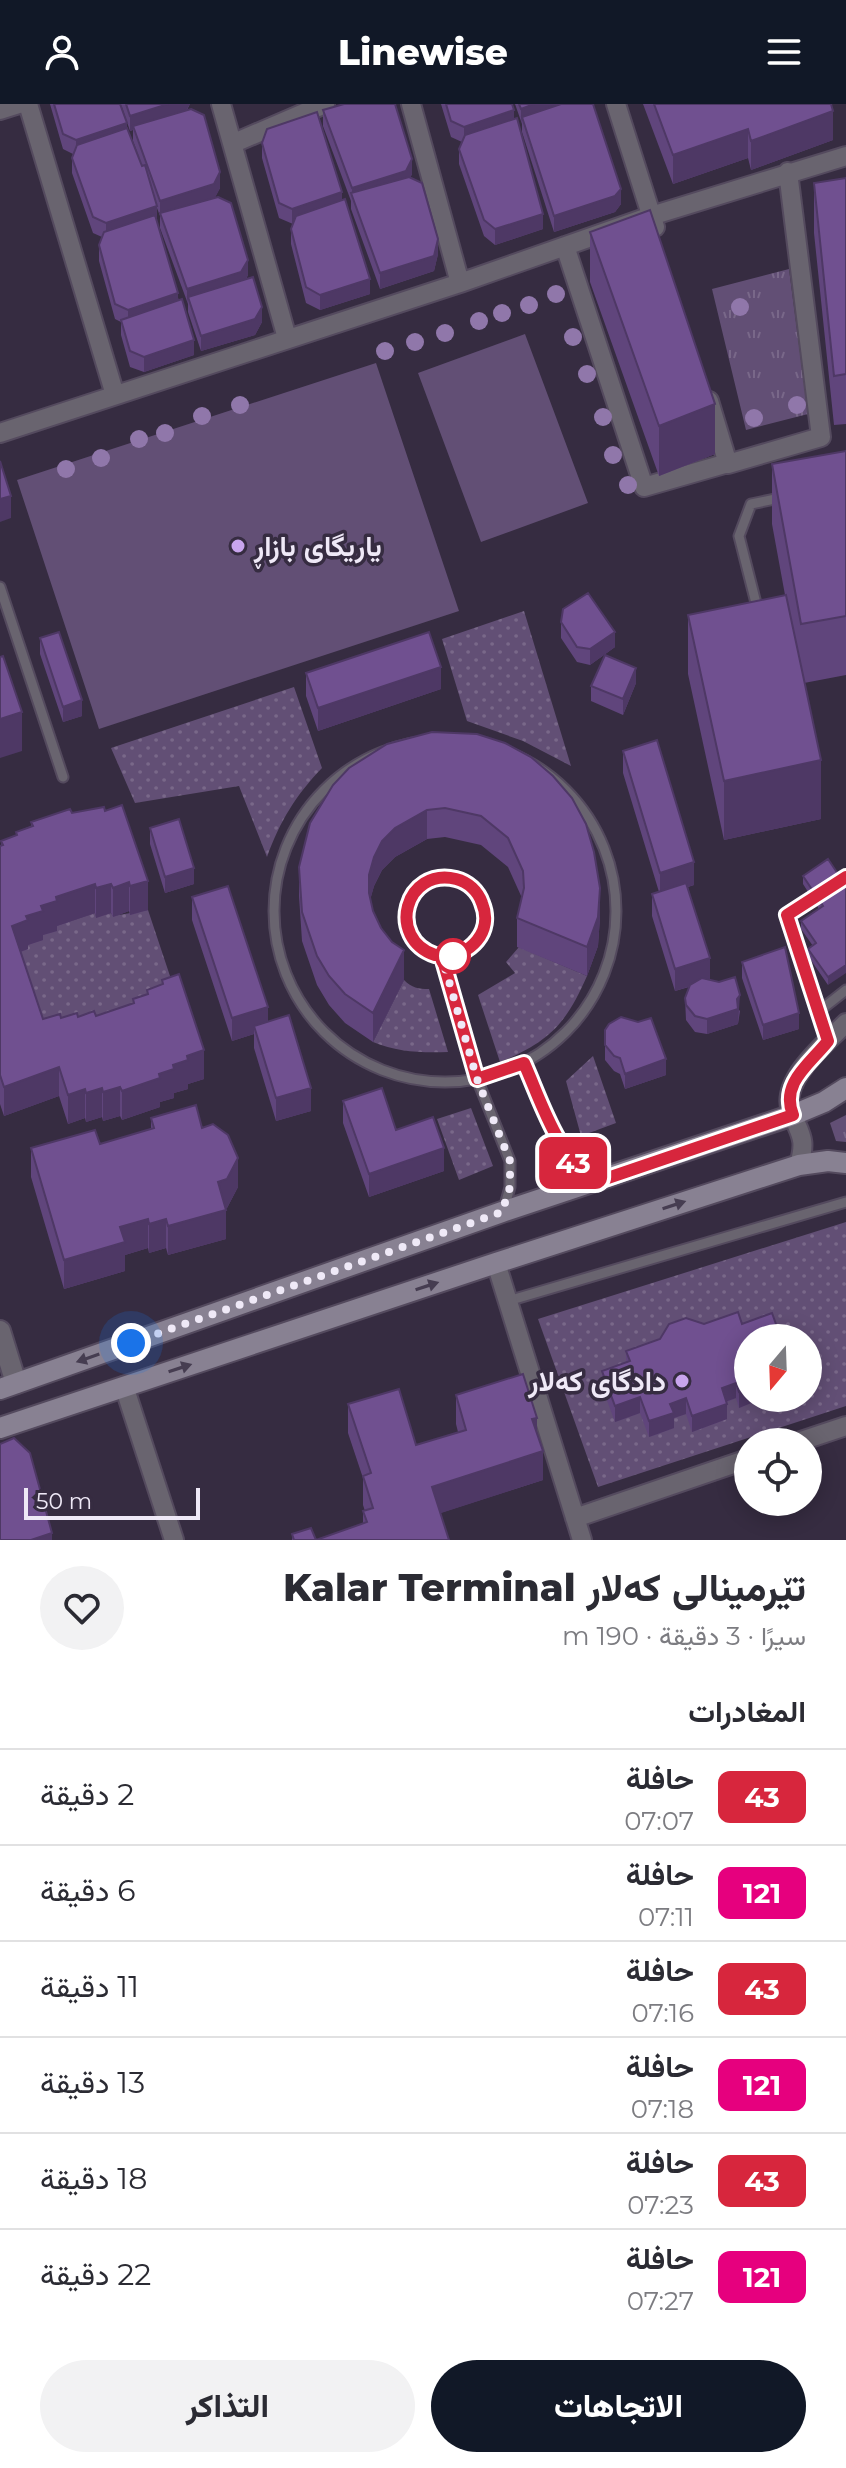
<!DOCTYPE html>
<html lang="ar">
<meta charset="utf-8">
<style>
body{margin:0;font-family:Montserrat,Vazirmatn,sans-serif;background:#f2f2f3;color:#2b2b33;direction:rtl;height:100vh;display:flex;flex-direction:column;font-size:30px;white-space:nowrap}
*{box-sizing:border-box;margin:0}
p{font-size:26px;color:#7c7c81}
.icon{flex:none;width:44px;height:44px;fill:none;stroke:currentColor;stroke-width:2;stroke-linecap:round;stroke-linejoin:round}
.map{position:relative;height:1436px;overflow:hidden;direction:ltr}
.details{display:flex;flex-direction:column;background:#fff;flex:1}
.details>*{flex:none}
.badge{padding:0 16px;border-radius:12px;font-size:28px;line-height:52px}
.needle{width:52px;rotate:199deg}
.tools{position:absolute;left:734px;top:1220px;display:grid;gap:16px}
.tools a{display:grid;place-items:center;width:88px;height:88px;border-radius:50%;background:#fff;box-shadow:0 4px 20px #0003;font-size:40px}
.scale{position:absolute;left:24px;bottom:20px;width:176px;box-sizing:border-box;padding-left:8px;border:4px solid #efe9f7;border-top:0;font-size:22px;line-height:28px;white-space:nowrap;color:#efe9f7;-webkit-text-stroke:6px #362c41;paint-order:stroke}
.you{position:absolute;width:40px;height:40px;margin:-20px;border:6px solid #fff;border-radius:50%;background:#1a73e8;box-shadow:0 0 0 12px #1a73e833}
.map>.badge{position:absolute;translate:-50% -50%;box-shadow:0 0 0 4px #fff}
h2{padding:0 40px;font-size:30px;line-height:72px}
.round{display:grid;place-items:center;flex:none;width:84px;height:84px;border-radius:42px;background:#f2f2f3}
.overview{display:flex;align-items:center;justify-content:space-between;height:136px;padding:0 40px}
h1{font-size:38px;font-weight:800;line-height:60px}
.primary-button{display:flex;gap:16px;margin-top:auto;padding:16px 40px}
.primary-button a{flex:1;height:92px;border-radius:48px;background:#111827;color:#fff;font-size:32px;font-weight:800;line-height:92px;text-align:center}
.primary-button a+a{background:#f2f2f3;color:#2b2b33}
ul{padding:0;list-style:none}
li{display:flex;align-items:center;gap:24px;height:96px;padding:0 40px;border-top:2px solid #e1e1e2}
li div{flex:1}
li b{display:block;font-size:30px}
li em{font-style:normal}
li .badge{min-width:88px;font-weight:700;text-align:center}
header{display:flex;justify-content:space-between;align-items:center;height:104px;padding:0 40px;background:#111827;color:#fff;font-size:36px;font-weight:800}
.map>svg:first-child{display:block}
</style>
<header><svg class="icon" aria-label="menu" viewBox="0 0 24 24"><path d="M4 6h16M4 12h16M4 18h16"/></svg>Linewise<svg class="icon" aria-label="person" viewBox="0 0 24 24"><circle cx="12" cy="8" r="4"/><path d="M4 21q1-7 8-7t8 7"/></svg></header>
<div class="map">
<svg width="846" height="1436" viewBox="0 0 846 1436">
<defs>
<pattern id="grass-dots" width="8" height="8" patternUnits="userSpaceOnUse" patternTransform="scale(2)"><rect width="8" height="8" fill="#624f75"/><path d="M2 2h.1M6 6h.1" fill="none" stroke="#796889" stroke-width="1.8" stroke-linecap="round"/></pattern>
<pattern id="park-tufts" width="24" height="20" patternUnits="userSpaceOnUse" patternTransform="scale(2)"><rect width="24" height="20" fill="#624f75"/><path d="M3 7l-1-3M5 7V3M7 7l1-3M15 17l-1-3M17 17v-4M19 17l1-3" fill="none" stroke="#796889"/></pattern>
</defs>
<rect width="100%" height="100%" fill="#362c41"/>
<path fill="url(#grass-dots)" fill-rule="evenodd" d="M524 507 571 662 523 637 467 617 442 535Z
M294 583 322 664C296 691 280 717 267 753L239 682 135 699 111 644Z
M148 806 179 899 43 944 12 851 26 841 42 836 41 832 56 822 95 809 96 813 111 809 113 812Z
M519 843 587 872C566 920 549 938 500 958L478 891 515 869 506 858Z
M404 876C412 884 418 885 429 885L448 948C421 949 397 948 373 938Z
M593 952 616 1019 581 1032 566 977Z
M471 1004 493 1062 459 1076 437 1015Z
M846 1118V1302L598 1383 538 1215ZM748 1234H808V1294H748Z"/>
<path fill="url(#park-tufts)" d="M789 165 808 310 746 326 712 185Z
M846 1011V1038L836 1037 830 1019Z"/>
<path fill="#624f75" d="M525 230 588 399 481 438 418 269Z
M376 259 459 507 99 625 17 376Z"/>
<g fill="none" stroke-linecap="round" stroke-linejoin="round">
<defs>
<path id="service" d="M0 483 63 673
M758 507 739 432 751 400 780 394
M274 807a171 171 0 1 1 342 0a171 171 0 1 1-342 0Z
M407 813a39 39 0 1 1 78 0a39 39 0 1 1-78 0Z
M820 790 787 811 828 937
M442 853 477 975 510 1057V1083L504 1105
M818 908 846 886
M524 959C542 1000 555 1048 592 1075
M508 1197 846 1098"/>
<path id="minor" d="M28 0 115 291
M221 0 287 234
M411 0 460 179
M616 0 655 123
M0 6 19 0
M234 39 325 0
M565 142 644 383 728 359
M709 297 728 360 821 333 788 68
M0 329 460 179 651 112 846 52
M799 1061C807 1034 800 1031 791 1007 780 976 826 939 846 919
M496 1159 582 1436
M124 1282 174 1436
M798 1338 846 1322
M575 1414 748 1355"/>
<path id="tertiary" d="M0 1227 16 1279"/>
<path id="secondary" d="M0 1285 502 1108 793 1011 824 998 846 984
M0 1324 496 1159 799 1061 828 1057 846 1059"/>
</defs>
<use href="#service" stroke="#544a5e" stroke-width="13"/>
<use href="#minor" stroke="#544a5e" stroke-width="22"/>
<use href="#tertiary" stroke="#544a5e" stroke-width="24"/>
<use href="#secondary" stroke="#544a5e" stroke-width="24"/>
<use href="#service" stroke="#69646f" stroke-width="9"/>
<use href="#minor" stroke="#69646f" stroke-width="18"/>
<use href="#tertiary" stroke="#69646f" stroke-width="20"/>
<use href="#secondary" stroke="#888192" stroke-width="20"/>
</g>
<g fill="#9077aa">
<circle cx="556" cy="190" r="9"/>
<circle cx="529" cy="201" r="9"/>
<circle cx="740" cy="203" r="9"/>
<circle cx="502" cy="209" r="9"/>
<circle cx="479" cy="217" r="9"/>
<circle cx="445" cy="229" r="9"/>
<circle cx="573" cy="233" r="9"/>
<circle cx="415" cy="238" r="9"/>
<circle cx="385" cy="247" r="9"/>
<circle cx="587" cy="270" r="9"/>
<circle cx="240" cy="301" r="9"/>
<circle cx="797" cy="301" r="9"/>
<circle cx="202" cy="312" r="9"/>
<circle cx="603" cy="313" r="9"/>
<circle cx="754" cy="314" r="9"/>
<circle cx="165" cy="329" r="9"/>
<circle cx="139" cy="335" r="9"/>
<circle cx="613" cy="351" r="9"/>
<circle cx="101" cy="354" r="9"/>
<circle cx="66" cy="365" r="9"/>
<circle cx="628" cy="381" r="9"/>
</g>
<path fill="#60457c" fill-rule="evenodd" d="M50 0H190L187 6 220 84 215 93 248 171 246 175 262 218 255 231 201 247 188 208V200L160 124V112L157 104V118L194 251 144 268 130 263 121 231V218L115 215 99 157V141L102 133 93 129 72 69V54L73 50 63 45ZM121 0 130 27 133 26V37L140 55 127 24Z
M441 0H512L514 14 543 125 495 141 484 132 459 60V45L462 38 451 33Z
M515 0H593L621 100 615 108 554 128 522 28V20Z
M643 0H831L833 36 751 66 748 54 673 80Z
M323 6 412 70 410 74 438 150 434 167 380 185 351 105V97L323 22Z
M262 39 342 96 370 190 320 206 306 199 291 140V125L293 120 279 114 262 54Z
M846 74V320L834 321 814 129V79Z
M590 128 715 350 659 372 590 178Z
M846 347V571L804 579 821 715 724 736 688 570V511L785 491 772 420V360Z
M561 518 615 543 590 561 577 558 561 534Z
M40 534 82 612 63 618 40 550Z
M306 569 441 585 318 627 306 592Z
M636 579 623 611 591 597V582Z
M432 628 600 813 598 842 587 872 517 843V814L522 794 508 763 481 741 445 733 427 735 395 753 382 766 374 782 370 796 373 807 404 876 373 938 345 919 329 901 317 881 302 837 299 792V763Z
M623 647 694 781 688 783 710 876 740 907 738 920 707 930 695 928 686 916 685 894 689 883 675 887 652 812V790L659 788 623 669Z
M104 703 148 806 130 811 129 807 113 813 111 809 96 814 95 809 57 822V827L43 831V836L28 841V845L20 848 43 915 96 912 133 899V895L147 890V886L162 881V876L204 975 188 980V985L174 989V994L160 998V1003L122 1016 120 1012 103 1017 102 1013 86 1018 85 1014 68 1020 59 992 4 1012 0 1000V742L1 741V737L16 732V728L31 722V718Z
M150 724 194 780 165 789 150 740Z
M803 772 846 782 828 881 808 852V845L813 842 801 825V817L819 805 803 780Z
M192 793 268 917 311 1007 276 1017 254 944V930L232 937 192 816Z
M742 858 799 925 763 936 742 874Z
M605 926 666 971 625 985 620 970 614 967 605 956Z
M343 997 396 1026 444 1067 369 1093 343 1019Z
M151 1014 202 1024 238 1083 227 1104 225 1105 226 1135 168 1151 166 1144 149 1149 148 1144 125 1151V1167L64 1185 31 1073V1044L100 1040 151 1025Z
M704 1220 748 1234 761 1295 739 1304 736 1294 727 1298V1315L692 1328 686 1310 674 1314V1324L649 1333 640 1309 615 1318 602 1283V1267L626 1258V1247Z
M456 1291 537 1331 543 1376 440 1409 449 1436H292V1430L316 1436 363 1420V1407H365L363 1401V1374L348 1329V1300L416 1341 458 1328 456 1320Z"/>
<path fill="#4e3865" d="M168 0H190L184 10 133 22V26L130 27V12Z
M534 0H579L522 13 521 20V5Z
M514 6V22L464 38V23Z
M833 7V36L751 66V37Z
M127 19V34L76 51V36Z
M748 25V54L673 80V51Z
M412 55V70L406 83 352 92V84Z
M220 68V84L214 96 160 109V97Z
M621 85V100L615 108 554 128V112Z
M342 88V103L292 120V105Z
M157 102V118L106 134V119Z
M543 110V125L495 141V125Z
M438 135V150L434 167 380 185V169Z
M248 156V171L241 183 188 193 187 200V185Z
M370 175V190L320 206V191Z
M178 189V204L128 221V206Z
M262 203V218L255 231 201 247V232Z
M194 236V251L144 268V253Z
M715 300V350L659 372V322Z
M11 392V414L0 418V395Z
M615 528V543L590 561V545Z
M441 563V585L318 627V604Z
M636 564V579L623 611V595Z
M82 596V612L63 618V603Z
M22 608V647L0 654V615Z
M821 656V715L724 736V677Z
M427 706V735L395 753 382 766 374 782 369 800V771L374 753 382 737 395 724Z
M694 758V781L660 791V769Z
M194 764V780L165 789V773Z
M148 777V806L130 811V782Z
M129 778V807L113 813V784Z
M95 780V809L57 822V827L43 831V836L28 841V845L12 851V822L56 793Z
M111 780V809L96 814V784Z
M600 784V813L598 842 587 872V843Z
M404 846V876L373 938V909Z
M710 854V876L675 887V865Z
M846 861V869L828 881V873Z
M740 891 738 920 707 930V915L737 895Z
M268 903V926L254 922V930L232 937V914Z
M799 909V925L763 936V921Z
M204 946V975L188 980V985L174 989V994L160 998V1003L122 1016V987L159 970 187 952Z
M666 955V971L625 985V970Z
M59 963V992L4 1012V983Z
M120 983V1012L103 1017V988Z
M102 984V1013L86 1018V989Z
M311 984V1007L276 1017V994Z
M85 985V1014L68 1020V991Z
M444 1044V1067L369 1093V1070Z
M238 1054V1083L227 1104 218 1107V1078Z
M226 1106V1135L168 1151V1122Z
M148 1115V1144L125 1151V1167L64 1185V1156L120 1123Z
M166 1115V1144L149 1149V1120Z
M736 1279V1294L722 1299V1284Z
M748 1285V1294H761V1295L739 1304V1288Z
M640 1293V1309L615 1318V1302Z
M686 1294V1310L674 1314V1324L649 1333V1317L670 1300Z
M727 1300V1315L692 1328V1312Z
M537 1314V1343L532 1315Z
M543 1347V1376L432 1412V1383Z
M52 1429V1436H31Z"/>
<path fill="#705090" stroke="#4e3865" stroke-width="2" d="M54 0H120L127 19 76 36 63 30Z
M126 0H168L130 12Z
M344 0H395L412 55 406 67 352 84 323 6Z
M446 0H512L514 6 464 23 451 17Z
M519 0H534L521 5Z
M561 0H593L621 85 615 92 554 112 522 13Z
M654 0H831L833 7 751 37 748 25 673 51Z
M191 5 204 11 220 68 214 80 160 97 133 22Z
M317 8 342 88 292 105 279 99 262 39 267 25Z
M517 14 543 110 495 125 484 116 459 45 465 31Z
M127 24 142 62 145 61 157 102 106 119 93 113 72 54 77 41Z
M409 73 422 79 438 135 434 152 380 169 351 89Z
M846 74V270L834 272 814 79Z
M218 93 231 99 248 156 241 168 187 185 160 109Z
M345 95 370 175 320 191 306 183 291 125 296 112Z
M650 106 715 300 659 322 590 128Z
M155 111 178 189 128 206 115 200 99 141 104 128Z
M253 173 262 203 255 215 201 232 188 193Z
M182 195 194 236 144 253 130 247 121 216Z
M846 347V512L801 520 772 360Z
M0 357 11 392 0 395Z
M588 489 615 528 590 545 577 543 561 518 563 505Z
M786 491 821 656 724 677 688 511Z
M59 528 82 596 63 603 40 534Z
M429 528 441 563 318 604 306 569Z
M605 551 636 564 623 595 591 582Z
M3 552 22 608 0 615V553Z
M432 628 477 630 505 639 531 653 553 672 572 694 586 720 594 748 600 784 598 813 587 843 517 814 524 784 523 767 508 734 481 712 445 704 427 706 395 724 382 737 374 753 369 771V789L373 807 381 824 392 838 404 846 373 909 345 890 329 872 317 852 302 808 299 763 310 719 333 681 349 664 387 640Z
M657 636 694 758 660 769 623 647Z
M122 701 148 777 130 782 129 778 113 784 111 780 96 784 95 780 56 793 57 797 41 802 43 807 26 812 28 816 12 822 43 915 60 910 61 914 77 909 78 913 94 907 96 912 134 899 133 895 148 890 147 886 163 880 162 876 179 870 204 946 187 952 188 956 173 961 174 965 159 970 160 974 122 987 120 983 103 988 102 984 86 989 85 985 68 991 59 963 4 983 0 971V742L3 741 1 737 17 731 16 728 33 722 31 718 70 705 72 709 104 703 105 707Z
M179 715 194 764 165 773 150 724Z
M828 755 846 782V861L828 873 808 845 816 839 801 817 823 802 803 772Z
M686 779 710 854 675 865 652 790Z
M228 782 268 903 232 914 192 793Z
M785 843 799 909 763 921 742 858Z
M735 873 740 891 737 895 738 905 707 915 695 912 686 901 685 894 690 881 702 874 719 878Z
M289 911 311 984 276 994 254 922Z
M621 913 638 918 651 914 666 955 625 970 620 954 614 952 605 941V926L609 920Z
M382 984 396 1026 433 1013 444 1044 369 1070 343 997Z
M196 1001 202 1024 213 1020 228 1031 238 1054 227 1075 218 1078 226 1106 168 1122 166 1115 149 1120 148 1115 120 1123 125 1138 64 1156 31 1044 95 1026 100 1040 154 1024 151 1014Z
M738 1208 742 1220 772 1209 781 1234H748V1285L739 1288 736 1279 722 1284 727 1300 692 1312 686 1294 670 1300 674 1309 649 1317 640 1293 615 1302 602 1267 630 1257 626 1247 660 1235 669 1220 686 1214 704 1220Z
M523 1270 537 1314 532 1315 543 1347 432 1383 449 1436H294L292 1430 311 1424 316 1436 367 1418 363 1407 373 1404 363 1372 371 1369 348 1300 399 1285 416 1341 466 1326 456 1291Z
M14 1334 30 1349 52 1429 31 1436H0V1340Z"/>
<defs><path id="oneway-solid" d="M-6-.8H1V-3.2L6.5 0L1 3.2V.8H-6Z" transform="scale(2)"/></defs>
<g fill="#463d51">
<use href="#oneway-solid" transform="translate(674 1101) rotate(-18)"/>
<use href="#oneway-solid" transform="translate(427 1182) rotate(-18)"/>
<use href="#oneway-solid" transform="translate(88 1254) rotate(161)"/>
<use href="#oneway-solid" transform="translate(180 1264) rotate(-18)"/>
</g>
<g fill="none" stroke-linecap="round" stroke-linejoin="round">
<defs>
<path id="line" d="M435 851C386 834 405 763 456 775 468 778 478 787 482 799 494 828 470 852 442 853L477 975 524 959C543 1002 556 1049 596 1078L793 1011C780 979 810 960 828 937L787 811 846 773"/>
</defs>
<use href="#line" stroke="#fff" stroke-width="18"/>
<use href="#line" stroke="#d7263d" stroke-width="12"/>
<path stroke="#efe9f7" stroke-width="8" stroke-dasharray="0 14.4" d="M131 1239 502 1108 510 1083V1057L477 975 442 853 453 852"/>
</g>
<g fill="#c9a5ee" stroke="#362c41" stroke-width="3">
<circle cx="238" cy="442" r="8"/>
<circle cx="682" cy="1277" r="8"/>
</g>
<circle fill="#fff" stroke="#d7263d" stroke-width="4" cx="453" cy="852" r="16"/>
<g text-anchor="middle" stroke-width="7" stroke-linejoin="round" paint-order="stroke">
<g font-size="28" font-weight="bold" fill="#efe9f7" stroke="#362c41" text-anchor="start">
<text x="254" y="452">یاریگای بازاڕ</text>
<text x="666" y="1287" text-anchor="end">دادگای کەلار</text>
</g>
</g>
</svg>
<div class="tools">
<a><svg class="needle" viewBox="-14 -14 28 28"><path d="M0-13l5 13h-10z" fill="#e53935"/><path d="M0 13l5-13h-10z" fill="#7c7c81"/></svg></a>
<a><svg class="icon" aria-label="locate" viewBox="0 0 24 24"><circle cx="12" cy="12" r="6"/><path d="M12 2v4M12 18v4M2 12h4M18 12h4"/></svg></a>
</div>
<div class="scale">50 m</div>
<div class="you" style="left:131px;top:1239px"></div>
<b class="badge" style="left:573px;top:1059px;background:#d7263d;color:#fff">43</b>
</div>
<section class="details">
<div class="overview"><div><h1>تێرمینالی کەلار Kalar Terminal</h1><p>سيرًا · 3 دقيقة · 190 m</p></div><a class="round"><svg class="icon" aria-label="heart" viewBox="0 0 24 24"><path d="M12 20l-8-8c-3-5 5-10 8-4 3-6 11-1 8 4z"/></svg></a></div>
<h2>المغادرات</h2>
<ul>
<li><span class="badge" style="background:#d7263d;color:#fff">43</span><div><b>حافلة</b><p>07:07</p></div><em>2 دقيقة</em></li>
<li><span class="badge" style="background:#e6007e;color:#fff">121</span><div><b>حافلة</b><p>07:11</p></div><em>6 دقيقة</em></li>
<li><span class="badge" style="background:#d7263d;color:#fff">43</span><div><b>حافلة</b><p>07:16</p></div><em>11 دقيقة</em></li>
<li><span class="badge" style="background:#e6007e;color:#fff">121</span><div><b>حافلة</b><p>07:18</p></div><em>13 دقيقة</em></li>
<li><span class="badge" style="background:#d7263d;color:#fff">43</span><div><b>حافلة</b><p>07:23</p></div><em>18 دقيقة</em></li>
<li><span class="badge" style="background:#e6007e;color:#fff">121</span><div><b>حافلة</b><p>07:27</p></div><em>22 دقيقة</em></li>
</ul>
<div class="primary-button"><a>الاتجاهات</a><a>التذاكر</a></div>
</section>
